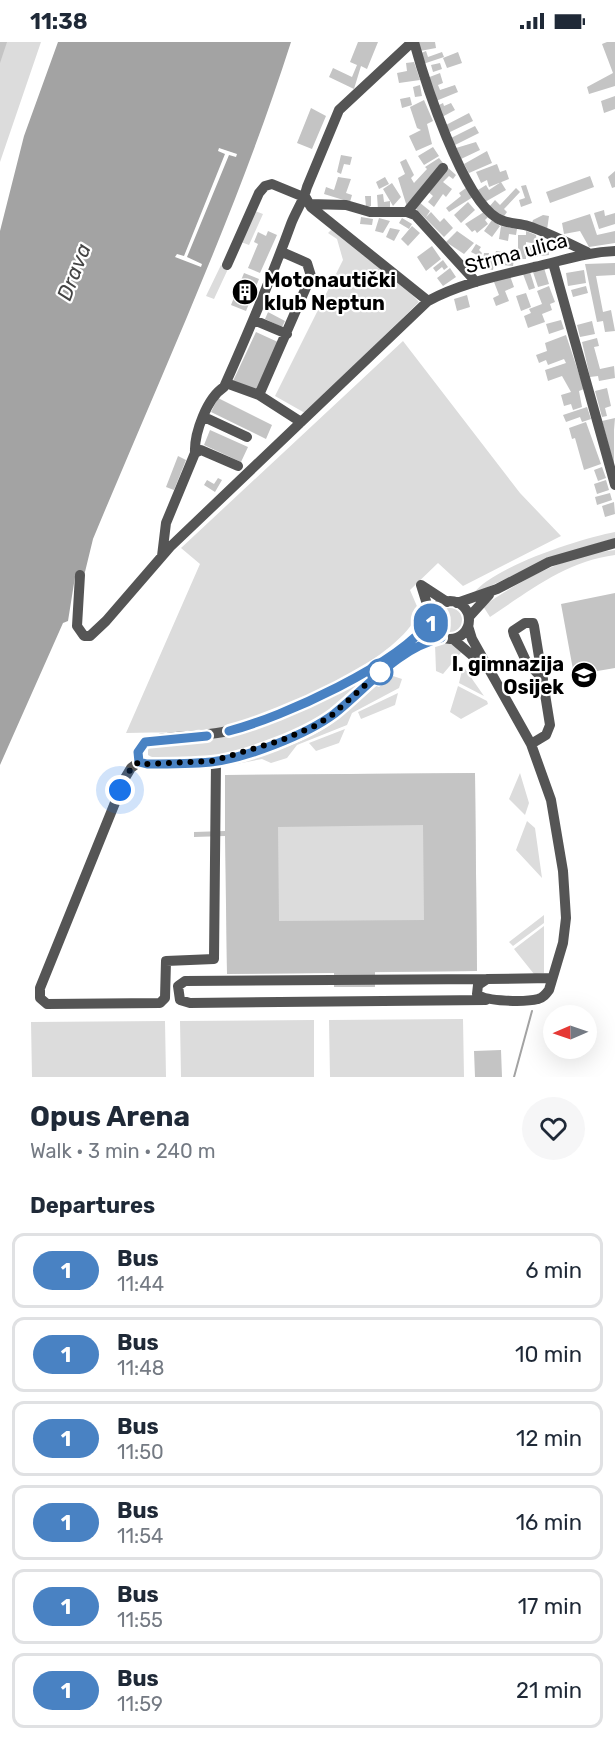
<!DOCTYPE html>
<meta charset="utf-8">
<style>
body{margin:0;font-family:Rubik,sans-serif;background:#f6f6f7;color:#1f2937;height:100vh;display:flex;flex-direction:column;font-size:22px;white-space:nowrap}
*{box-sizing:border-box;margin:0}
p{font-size:20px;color:#747a83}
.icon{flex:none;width:33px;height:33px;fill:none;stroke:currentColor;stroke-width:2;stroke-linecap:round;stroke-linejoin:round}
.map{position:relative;height:1035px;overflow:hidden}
.details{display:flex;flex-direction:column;background:#fff;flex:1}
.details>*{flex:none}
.badge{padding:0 12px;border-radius:20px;font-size:21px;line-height:39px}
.needle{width:39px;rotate:268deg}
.tools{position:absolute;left:543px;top:963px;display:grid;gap:12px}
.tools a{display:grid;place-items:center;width:54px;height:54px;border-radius:50%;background:#fff;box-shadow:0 6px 24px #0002;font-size:30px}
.you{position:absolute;width:30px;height:30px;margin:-15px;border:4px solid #fff;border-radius:50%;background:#1a73e8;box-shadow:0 0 0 9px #1a73e833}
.map>.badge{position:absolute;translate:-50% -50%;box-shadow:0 0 0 3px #fff}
h2{padding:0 30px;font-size:22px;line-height:54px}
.round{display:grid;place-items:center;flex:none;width:63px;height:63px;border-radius:32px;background:#f6f6f7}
.summary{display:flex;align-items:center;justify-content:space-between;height:102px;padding:0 30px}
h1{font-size:28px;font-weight:700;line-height:45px}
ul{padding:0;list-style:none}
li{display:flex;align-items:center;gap:18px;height:75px;margin:0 12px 9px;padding:0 18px;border:3px solid #e0e1e3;border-radius:12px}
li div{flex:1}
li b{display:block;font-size:22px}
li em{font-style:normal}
li .badge{min-width:66px;font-weight:700;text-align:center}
.status{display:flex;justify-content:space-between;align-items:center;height:42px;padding:0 30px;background:#fff;direction:ltr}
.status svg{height:16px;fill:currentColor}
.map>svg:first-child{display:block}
</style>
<div class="status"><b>11:38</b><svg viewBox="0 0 49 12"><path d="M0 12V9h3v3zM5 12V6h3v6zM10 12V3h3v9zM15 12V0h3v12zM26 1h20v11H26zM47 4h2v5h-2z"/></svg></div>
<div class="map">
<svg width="615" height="1035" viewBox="0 0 615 1035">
<rect width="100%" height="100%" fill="#fff"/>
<path fill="#dcdcdc" d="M0 0H41L0 120Z
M255 169 263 172 249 203 241 200Z
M333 186 400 240 419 260 305 371 275 354 343 218 337 197 328 191Z
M221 223 228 227 214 257 206 254Z
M403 299 520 451 561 494 463 544 438 521 410 548 419 569C403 616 279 671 232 683 198 692 161 690 126 691L200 522 181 506Z
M615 490V496L550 516 473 552C492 525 582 496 615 490Z
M615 508V513C567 519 529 549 490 575L483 564C523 537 566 513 615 508Z
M438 578a12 12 0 1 1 24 0a12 12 0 1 1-24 0Z
M435 602H451L464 607 443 632 436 629Z
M463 624 484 654 459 641Z
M365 634 366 637C347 653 329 671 307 682 276 699 180 732 148 713V704L150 701 207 696Z
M393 634 402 637 399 646 352 671 347 683 297 703 287 716 271 721 262 717 231 723C265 712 305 702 334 680 348 669 362 656 376 644L379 645Z
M458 644 487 659 488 662 461 677 450 670Z
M398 651 395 663 361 677 358 670Z
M345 687 339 701 316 709 309 701Z
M475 731 477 929 227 932 225 733Z
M520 731 529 761 525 773 509 757Z
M527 779 535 786 542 836 516 808Z
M544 873V881L513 904 509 900Z
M544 884V931L534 932 514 907Z
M463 977 464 1035H330L329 978Z
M314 978V1035H181L180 979Z
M165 979 166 1035H32L31 980Z"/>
<path fill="#a3a3a3" d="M58 0H291C237 169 161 333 93 497L84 534 75 535 68 579 63 581 0 723V189L24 94Z"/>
<path fill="#fff" d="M219 106 237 112 236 115 229 113 187 215 202 222 201 225 175 215 177 212 184 214 225 112 218 109Z"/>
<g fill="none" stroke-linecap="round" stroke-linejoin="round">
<path stroke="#a3a3a3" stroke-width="2" d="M514 1035 532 969"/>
</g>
<path fill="#c4c4c4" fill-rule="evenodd" d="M0 0H7L0 21Z
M358 0H378L367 27 361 24 354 47 329 35 333 26 352 35 357 23 350 20Z
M418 0H435L436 6 420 9Z
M607 0H615V44L589 52 587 45 613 31 602 2Z
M426 9 428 15 442 10 444 15 423 22 419 12Z
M458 10 462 21 447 26 443 16Z
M414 20 420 38 399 41 397 31 407 29 406 21Z
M440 21 442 27 433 30 431 23Z
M440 31 443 41 438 43 440 48 455 43 458 50 436 59 427 36Z
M420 43 422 54 415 55 413 45Z
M615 54V67L604 71 601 59Z
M410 55 412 63 402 66 400 57Z
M424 58 433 79 427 82 432 102 416 109 409 94 421 88 417 86 410 65Z
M443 61 444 64 451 61 455 68 442 75 437 64Z
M311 66 326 74 312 107 297 101Z
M469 71 473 79 450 90 446 83Z
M475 84 479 91 455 103 451 96Z
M476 100 480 108 461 117 456 106Z
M433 105 439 114 424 123 418 114Z
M487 109 492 121 469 131 464 122Z
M341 113 352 115 350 123 344 122 341 132 337 130Z
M439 116 443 121 407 165 398 136 405 132 400 120 406 117 414 133 411 136 414 141 427 127 425 125Z
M497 122 500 130 506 128 509 137 489 145 487 138 481 141 476 130Z
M446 124 456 133 453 137 449 134 443 140 452 147 446 155 443 152 434 165 428 160 433 154 426 148Z
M615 129V145L612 146 608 135Z
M590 134 594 145 550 161 546 150Z
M338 135 351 137 346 151 352 153 350 160 324 152 326 145 334 148Z
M385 135 389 142 379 147 376 140Z
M501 140 506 148 485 160 478 148 486 143 489 148Z
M392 141 401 155 393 164 383 147Z
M526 143 532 161 521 165 519 158 525 156 521 144Z
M466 146 473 155 449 170 446 166 461 154 459 151Z
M516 146 520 150 504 167 507 170 502 177 489 165 495 158 500 163Z
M383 152 384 160 390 159V167L378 168 377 153Z
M365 154H371V164L366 165Z
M419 160 430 169 426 175 431 170 440 180 444 176 453 186 444 195 415 166Z
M468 160 475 168 461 181 454 173Z
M604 168 605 174 615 171V182L599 187 594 171Z
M484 170 488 175 485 178 488 182 477 191 475 188 472 190 465 182Z
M590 172 597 193 615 189V201L589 205 580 189 564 192 562 181Z
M543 173 549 174 547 188 531 184 533 178Z
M361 175 373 177 372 183 360 182Z
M379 176 390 179 383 191 375 189Z
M402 176 412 182 409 187 399 181Z
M492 178 500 184 492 195 484 189Z
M412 184 420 191 408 204 401 197Z
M501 184 517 187 516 193 509 192 508 199 499 197Z
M390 186 400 188 394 199 386 195Z
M268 189 277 193 260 231 248 226 258 202 254 200 258 190 266 194Z
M457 189 474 201 464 212 446 200Z
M526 189 536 193 537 202 526 200V217H518V193H526Z
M548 201 549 213 540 214 538 202Z
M476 202 481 205 479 208 482 211 476 222 473 220 477 213 471 210Z
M432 204 441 217 426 229 417 215Z
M529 204H534L538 215H533Z
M496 209 509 211 514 217 513 224 494 222 493 228 488 227 489 221 483 220 484 211H489L488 218 494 219Z
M443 218 448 225 444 228 442 225 436 230 433 226Z
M615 221V233L596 234 603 270 611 268 615 289 605 290 603 279 597 280 585 222Z
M450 226 456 235 443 244 437 236Z
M544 226 549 242 538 245 533 230Z
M584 228 586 241 568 244 566 231Z
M530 230 535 246 529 248 523 232Z
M244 231 259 237 246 269 231 263Z
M510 234 514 245 505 249 509 259 496 264 493 256 499 253 494 240Z
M549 244 555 260 550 262 552 268 542 272 545 280 528 286 524 274 531 271 529 267 542 262 537 249Z
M586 244 588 251 573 255 571 248Z
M526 251 531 265 521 269 516 254Z
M467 253 470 265 457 269 454 257Z
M268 270 285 279 282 285 265 277Z
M561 278 564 287 549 292 546 282Z
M592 279 595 292 580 295 577 283Z
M256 290 280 301 257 350 233 339Z
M566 293 584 347 579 349 582 365 573 368 571 362 564 364 561 353 571 350 562 334 548 339 545 328 566 321 564 317 548 323 546 318 539 321 536 313 547 309 545 301Z
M597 296 599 304 594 305 600 327 614 324 615 336 599 339 598 334 590 335 582 300Z
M607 346 611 364 605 366 607 374 602 375 595 349Z
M218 356 272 383 266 397 211 370Z
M587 365 591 377 582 380 580 375 566 380 563 373Z
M615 376 614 388V423L602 379Z
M586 380 601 422 584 428 575 396 572 397 569 386Z
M210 388 248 405 241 420 204 403Z
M178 414 186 418 174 448 166 445Z
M602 425 606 436 598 439 594 428Z
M218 436 222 438 215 450 204 443 207 438 214 442Z
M606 438 609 448 597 452 594 442Z
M610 451 612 458 597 463 595 455Z
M614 460 615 472 605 475 602 464Z
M615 551V626L574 633 561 562Z
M475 731 477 929 375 930V945H334V931L227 932 225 794 194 795V790L225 789V733ZM423 783 424 878 279 879 278 785Z
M501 1008 502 1035H475L474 1009Z"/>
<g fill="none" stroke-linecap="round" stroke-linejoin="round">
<path stroke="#555" stroke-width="10" d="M414 0C425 40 462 155 497 176 506 182 518 181 528 184 549 191 568 201 587 210
M309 162 346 163 370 170H407L415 173 476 240
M407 170 443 126
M553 221 615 443
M227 223 259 151 265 144 272 142 306 156 311 165 428 259
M254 278 287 292
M226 341 259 353 301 380
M259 353 311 234 307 221 282 210
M204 375 247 395
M195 411 201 408 238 424
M162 514 166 481 195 411C194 391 207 356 224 345 248 291 271 237 291 182 296 169 304 158 307 145L339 68 412 0
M80 533 77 584 84 594H90L106 579 170 505 428 259C461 241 498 234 534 225 562 219 586 210 615 209
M421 543 431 575
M421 543 447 560
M431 578a19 19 0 1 1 38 0a19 19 0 1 1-38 0Z
M457 561 497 547 549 520 615 501
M469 575 489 553
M431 578C398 622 277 679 223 690 200 695 165 693 145 700L138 710 139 720 147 722C168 722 190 722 211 719 246 716 306 693 334 671 368 644 397 607 441 595
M468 584 472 597 531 702 551 758 563 829 566 876 563 901 549 948C546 952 543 956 538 957 526 960 485 960 477 952L478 943 487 937 552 936
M453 597 481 621
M531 702 546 693 550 683 534 584 533 581H525L513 589 514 593 526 619 543 637
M139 720 131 726 125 736 40 946V956L47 962 160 961 165 956 166 919 214 917 216 719
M486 958 190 961 180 958 178 944 185 939 487 937"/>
</g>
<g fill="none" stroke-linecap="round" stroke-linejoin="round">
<defs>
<path id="line" d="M207 694 145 700 138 710 139 720 147 722C168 722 190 722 211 720 246 716 306 693 334 672 369 644 397 607 441 596L433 587 431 578C398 623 283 675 229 689"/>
</defs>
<use href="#line" stroke="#fff" stroke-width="14"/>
<use href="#line" stroke="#4982c3" stroke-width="9"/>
<path stroke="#000" stroke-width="6" stroke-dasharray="0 10.8" d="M120 748 131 726 139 720 147 722 213 719 282 698 315 684 332 673 380 630"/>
</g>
<defs>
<symbol id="building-disc" viewBox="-11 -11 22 22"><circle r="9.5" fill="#000" stroke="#fff"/><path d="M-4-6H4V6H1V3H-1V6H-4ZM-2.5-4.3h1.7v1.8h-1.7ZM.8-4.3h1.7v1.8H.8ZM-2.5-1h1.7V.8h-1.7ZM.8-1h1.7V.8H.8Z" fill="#fff"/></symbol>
<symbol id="school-disc" viewBox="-11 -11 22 22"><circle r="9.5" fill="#000" stroke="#fff"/><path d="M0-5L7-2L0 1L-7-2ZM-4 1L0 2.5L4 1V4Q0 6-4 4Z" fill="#fff"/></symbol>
</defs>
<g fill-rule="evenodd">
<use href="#building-disc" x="230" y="235" width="30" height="30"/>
<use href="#school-disc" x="569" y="618" width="30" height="30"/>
</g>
<circle fill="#fff" stroke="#4982c3" stroke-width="3" cx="380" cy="630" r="12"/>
<g text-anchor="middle" stroke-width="4.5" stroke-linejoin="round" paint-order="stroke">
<g font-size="20" fill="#000" stroke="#fff">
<text transform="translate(516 211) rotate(-15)" y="7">Strma ulica</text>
</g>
<g font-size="20" font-weight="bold" fill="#000" stroke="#fff" text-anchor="start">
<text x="264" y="245">Motonautički<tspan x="264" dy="23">klub Neptun</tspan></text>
<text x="564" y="629" text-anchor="end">I. gimnazija<tspan x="564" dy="23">Osijek</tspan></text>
</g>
<g font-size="21" font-style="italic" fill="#444" stroke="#fff">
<text transform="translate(74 230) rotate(-69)" y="7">Drava</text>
</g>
</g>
</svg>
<div class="tools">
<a><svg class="needle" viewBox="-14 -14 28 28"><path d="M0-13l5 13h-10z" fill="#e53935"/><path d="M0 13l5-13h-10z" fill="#747a83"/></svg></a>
</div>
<div class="you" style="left:120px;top:748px"></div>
<b class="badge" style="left:431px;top:581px;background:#4982c3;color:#fff">1</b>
</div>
<section class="details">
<div class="summary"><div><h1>Opus Arena</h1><p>Walk · 3 min · 240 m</p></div><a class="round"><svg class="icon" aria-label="heart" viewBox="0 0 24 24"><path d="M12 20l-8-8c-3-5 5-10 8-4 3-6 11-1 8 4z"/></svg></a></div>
<h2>Departures</h2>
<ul>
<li><span class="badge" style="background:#4982c3;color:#fff">1</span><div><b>Bus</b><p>11:44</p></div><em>6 min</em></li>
<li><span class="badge" style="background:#4982c3;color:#fff">1</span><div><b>Bus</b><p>11:48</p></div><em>10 min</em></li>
<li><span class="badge" style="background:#4982c3;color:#fff">1</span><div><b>Bus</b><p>11:50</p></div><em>12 min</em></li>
<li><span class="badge" style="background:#4982c3;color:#fff">1</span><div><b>Bus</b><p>11:54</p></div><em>16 min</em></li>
<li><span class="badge" style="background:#4982c3;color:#fff">1</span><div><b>Bus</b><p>11:55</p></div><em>17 min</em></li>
<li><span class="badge" style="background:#4982c3;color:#fff">1</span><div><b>Bus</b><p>11:59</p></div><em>21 min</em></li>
</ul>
</section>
